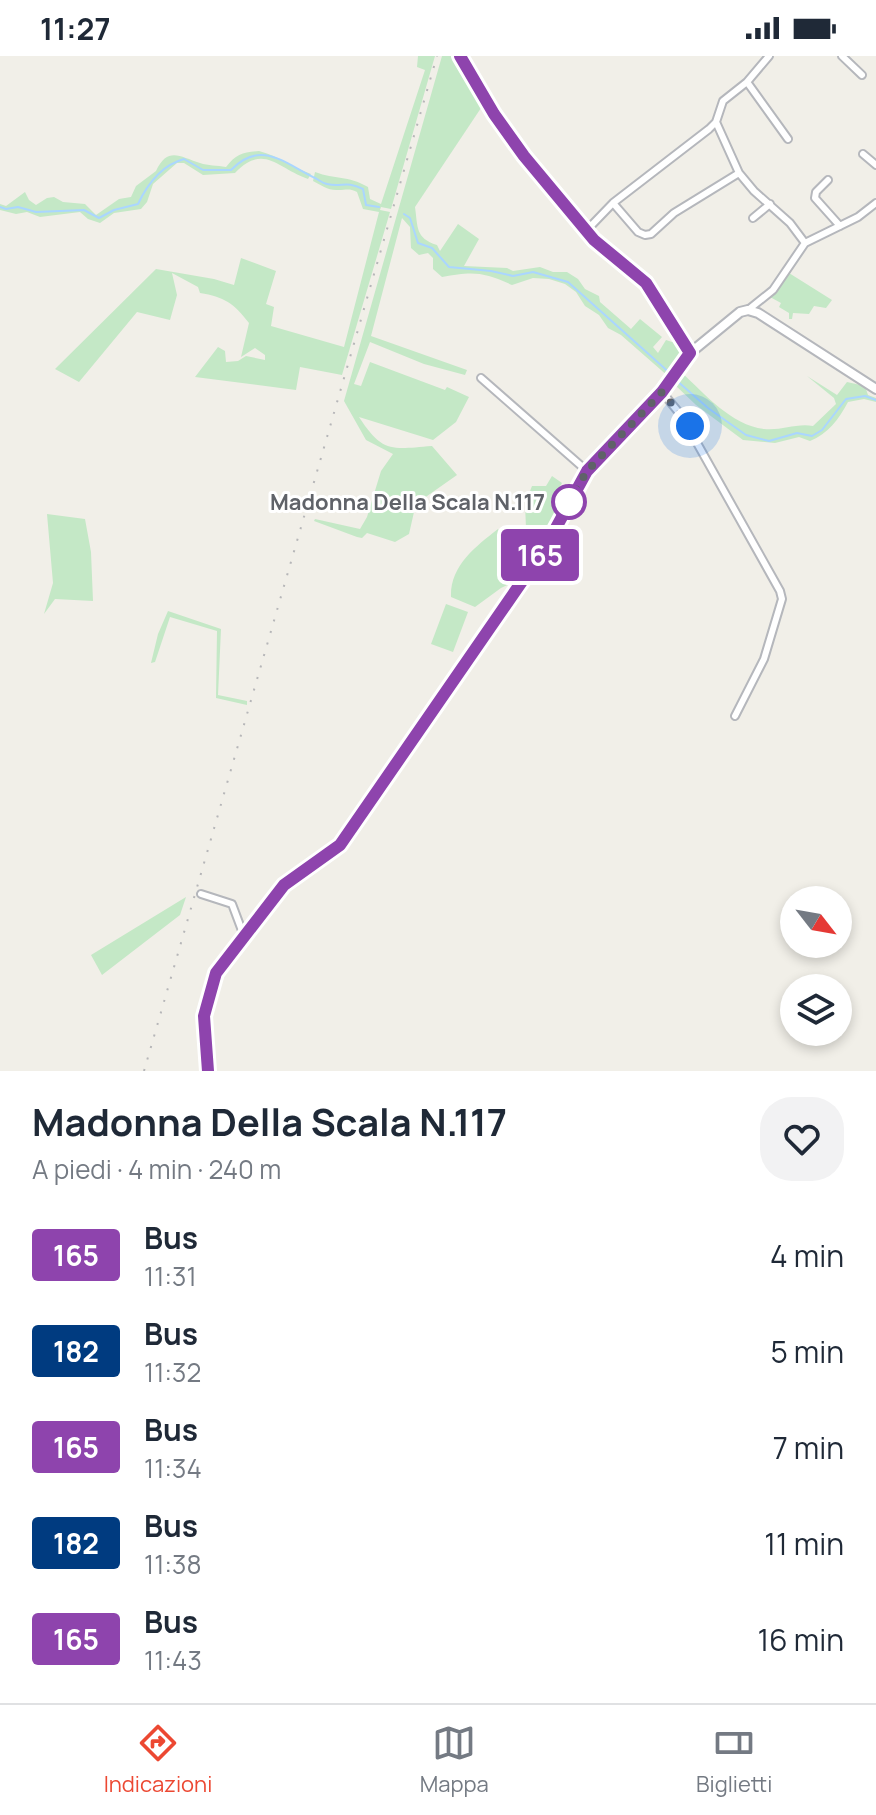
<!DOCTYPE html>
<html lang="it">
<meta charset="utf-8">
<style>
body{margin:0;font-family:Manrope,sans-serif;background:#f2f2f3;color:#1f2937;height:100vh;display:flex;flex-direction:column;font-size:30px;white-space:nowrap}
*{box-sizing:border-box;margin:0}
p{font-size:26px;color:#747a83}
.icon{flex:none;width:44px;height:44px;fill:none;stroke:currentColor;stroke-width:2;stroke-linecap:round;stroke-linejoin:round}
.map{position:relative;height:1015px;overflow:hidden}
.panel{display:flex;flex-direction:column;background:#fff;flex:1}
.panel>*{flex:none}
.badge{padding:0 16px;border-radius:6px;font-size:28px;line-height:52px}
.needle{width:52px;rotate:121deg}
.buttons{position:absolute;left:780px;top:830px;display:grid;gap:16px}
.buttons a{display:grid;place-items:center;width:72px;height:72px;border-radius:50%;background:#fff;box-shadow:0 4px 12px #0003;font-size:40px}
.you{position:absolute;width:40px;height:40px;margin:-20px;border:6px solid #fff;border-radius:50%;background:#1a73e8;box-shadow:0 0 0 12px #1a73e833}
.map>.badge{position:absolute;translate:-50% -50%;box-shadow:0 0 0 4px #fff}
.round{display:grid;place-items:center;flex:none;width:84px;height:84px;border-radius:32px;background:#f2f2f3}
.overview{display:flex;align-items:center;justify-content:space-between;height:136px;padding:0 32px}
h1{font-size:38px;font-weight:700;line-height:60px}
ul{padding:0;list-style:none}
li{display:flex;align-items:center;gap:24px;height:96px;padding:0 32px}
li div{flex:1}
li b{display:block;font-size:30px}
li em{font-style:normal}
li .badge{min-width:88px;font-weight:700;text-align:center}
.status{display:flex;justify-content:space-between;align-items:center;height:56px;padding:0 40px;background:#fff;direction:ltr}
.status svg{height:22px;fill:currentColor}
.tab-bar{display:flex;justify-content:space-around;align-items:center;height:112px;border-top:2px solid #e0e1e3;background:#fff;font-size:22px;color:#747a83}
.tab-bar a{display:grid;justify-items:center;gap:4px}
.tab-bar .selected{color:#ec4832}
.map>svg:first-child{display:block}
</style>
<div class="status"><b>11:27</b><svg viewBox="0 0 49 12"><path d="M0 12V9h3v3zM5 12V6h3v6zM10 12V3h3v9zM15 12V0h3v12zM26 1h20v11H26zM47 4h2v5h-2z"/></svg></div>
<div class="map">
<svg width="876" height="1015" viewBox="0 0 876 1015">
<rect width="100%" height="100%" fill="#f1efe8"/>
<path fill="#c4e8c6" d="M418 0H435L391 153 381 151 380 154 390 156 342 319 300 311 296 334 195 321 218 291 225 295 226 306 238 305 246 300 265 304V299L255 292 241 301 249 267C234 247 224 241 200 237L198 231 172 217 177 239 170 264 137 256 79 326 55 313 156 213 214 223 234 229 241 202 276 215 266 248 274 251 271 270 344 291 379 156 363 153 357 136C349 132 347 134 338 134 329 135 321 129 313 125L315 116C336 124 347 119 368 131L370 143 381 148 425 14 417 11Z
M442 0H451L481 52 415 151C418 171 415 182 437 189L440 195 458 168 479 183 464 210 507 212 513 215 540 211 553 216H567L578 223 585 233 599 240 600 246 631 273 640 263 662 281 653 291 658 297 666 284 672 286 677 283 684 295 682 303 669 321 621 279 608 272 599 259 585 250 576 236 565 228 549 223 533 222 512 229C484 216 473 215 442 221L433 213V202L428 197 419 199 411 192 410 171 402 162 371 280 467 314 465 319 424 308 370 286 354 328 361 330 370 306 445 334 447 331 469 341 456 366 433 384 359 361C383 398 392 393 432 390L457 419 420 445 427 452 423 456 419 452 414 456 409 478 395 486 367 477 362 482 357 481 314 465 315 463 360 473 367 461 381 415 393 398 366 384 344 345Z
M259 95C279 100 292 111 311 118L308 123C277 112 264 87 235 117L203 119 184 107H177L153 128 147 146 141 153 114 157 100 167 88 163 80 156 40 161 27 156 16 158 0 154V148L6 150 25 136 29 144 36 149 47 142 54 141 63 146 85 148 96 159 119 143 131 141 136 130 156 115C168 90 180 101 200 107 208 110 217 109 226 111 236 98 243 96 259 95Z
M789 217 832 244 826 252 814 250 809 258 793 257 792 263H789V257L779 251 781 247 770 241Z
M682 317C705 338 731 369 764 373 781 375 796 367 813 370L836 348 834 342 807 320 837 339 847 326 865 330 868 339 876 342V346L864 343 848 346C839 363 828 378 810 385L799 381 775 387 743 384 696 349 674 328Z
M552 420 562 427 555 439 567 443 520 523 501 532 475 551 451 541C450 510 475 491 498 473L500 477 526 472 525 448 532 430H546Z
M47 458 85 463 91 496 93 545 55 543 44 558 53 527Z
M446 548 468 556 453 596 431 588Z
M168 555 221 573 218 639 247 645V649L216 642 217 575 170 561 155 606 151 607 158 578Z
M186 841 180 859 102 919 91 899Z"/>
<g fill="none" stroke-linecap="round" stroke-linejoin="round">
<path stroke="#aad6ff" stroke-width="2" d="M0 151 6 153 18 151 36 156 84 154 99 162 114 154 138 148C147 129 162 109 184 103L203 114H231C261 83 284 107 315 122 319 124 322 127 327 128 342 132 345 124 363 133L366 149 379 151
M404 158 410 162 418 187 432 192 449 211 491 215 513 220 533 216 568 226 672 319
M676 324 708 352 746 379 769 385 797 377 812 380 822 374 846 343 865 340 876 344"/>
<defs>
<path id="minor" d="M842 0 862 19
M747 26 788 83
M716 66 739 117 754 135 790 167 805 187
M863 98 876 109
M828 124 816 136 815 142 840 170
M613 147 638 176 645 179 651 178 674 157 739 117
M753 162 770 148
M586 175 613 147 709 73 716 66 723 45 747 26 769 0
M748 254 773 234 805 187 858 161 876 147
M481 322 587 415
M662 336 690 370 697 387 780 535 782 543 764 603 735 660
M201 838 232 848 244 880"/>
<path id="tertiary" d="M460 0 494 58 524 100 594 184 646 227 690 297
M208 1015 204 960 216 917 284 829 340 789 553 480 587 415 662 336 690 297 740 256 748 254 758 257 876 333"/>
</defs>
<use href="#minor" stroke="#b5b7bc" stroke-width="10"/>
<use href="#tertiary" stroke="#b5b7bc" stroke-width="12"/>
<use href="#minor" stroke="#fff" stroke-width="6"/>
<use href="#tertiary" stroke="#fff" stroke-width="8"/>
<path stroke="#b6b6b8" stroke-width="2" stroke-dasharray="2 10" stroke-linecap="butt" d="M144 1015 437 0"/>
</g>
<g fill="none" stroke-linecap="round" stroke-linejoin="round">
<defs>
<path id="line" d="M208 1015 204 960 216 917 284 829 340 789 545 492 587 415 662 336 690 297 646 227 594 184 524 100 494 58 460 0"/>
</defs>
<use href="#line" stroke="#fff" stroke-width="18"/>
<use href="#line" stroke="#8e44ad" stroke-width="12"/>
<path stroke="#5f6268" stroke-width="8" stroke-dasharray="0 14.4" d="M569 446 587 415 662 336 690 370"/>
</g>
<circle fill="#fff" stroke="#8e44ad" stroke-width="4" cx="569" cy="446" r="16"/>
<g text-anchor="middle" stroke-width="6" stroke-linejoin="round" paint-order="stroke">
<g font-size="22" font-weight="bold" fill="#5f6268" stroke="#fff" text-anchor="end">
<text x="545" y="454">Madonna Della Scala N.117</text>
</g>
</g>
</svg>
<div class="buttons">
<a><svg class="needle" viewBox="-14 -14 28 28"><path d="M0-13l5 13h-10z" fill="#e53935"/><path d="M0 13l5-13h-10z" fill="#747a83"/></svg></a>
<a><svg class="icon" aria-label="layers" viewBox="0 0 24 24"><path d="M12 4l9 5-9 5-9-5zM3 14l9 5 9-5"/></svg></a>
</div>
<div class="you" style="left:690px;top:370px"></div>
<b class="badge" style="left:540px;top:499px;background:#8e44ad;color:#fff">165</b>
</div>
<section class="panel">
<div class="overview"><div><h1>Madonna Della Scala N.117</h1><p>A piedi · 4 min · 240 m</p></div><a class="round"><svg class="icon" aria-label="heart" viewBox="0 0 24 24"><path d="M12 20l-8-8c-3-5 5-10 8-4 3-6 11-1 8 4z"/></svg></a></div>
<ul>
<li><span class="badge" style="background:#8e44ad;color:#fff">165</span><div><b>Bus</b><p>11:31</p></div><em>4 min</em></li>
<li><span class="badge" style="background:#003b80;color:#fff">182</span><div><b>Bus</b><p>11:32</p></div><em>5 min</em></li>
<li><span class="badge" style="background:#8e44ad;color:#fff">165</span><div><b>Bus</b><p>11:34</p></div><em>7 min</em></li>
<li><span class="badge" style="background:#003b80;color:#fff">182</span><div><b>Bus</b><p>11:38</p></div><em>11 min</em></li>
<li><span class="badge" style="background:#8e44ad;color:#fff">165</span><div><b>Bus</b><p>11:43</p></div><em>16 min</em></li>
</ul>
</section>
<nav class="tab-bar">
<a class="selected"><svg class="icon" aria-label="directions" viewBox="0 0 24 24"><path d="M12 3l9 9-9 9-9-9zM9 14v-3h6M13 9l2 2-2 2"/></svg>Indicazioni</a>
<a><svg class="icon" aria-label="map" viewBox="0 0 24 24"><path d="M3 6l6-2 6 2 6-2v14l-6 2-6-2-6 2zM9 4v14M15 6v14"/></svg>Mappa</a>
<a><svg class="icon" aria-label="tickets" viewBox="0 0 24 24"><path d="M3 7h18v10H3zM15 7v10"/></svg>Biglietti</a>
</nav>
